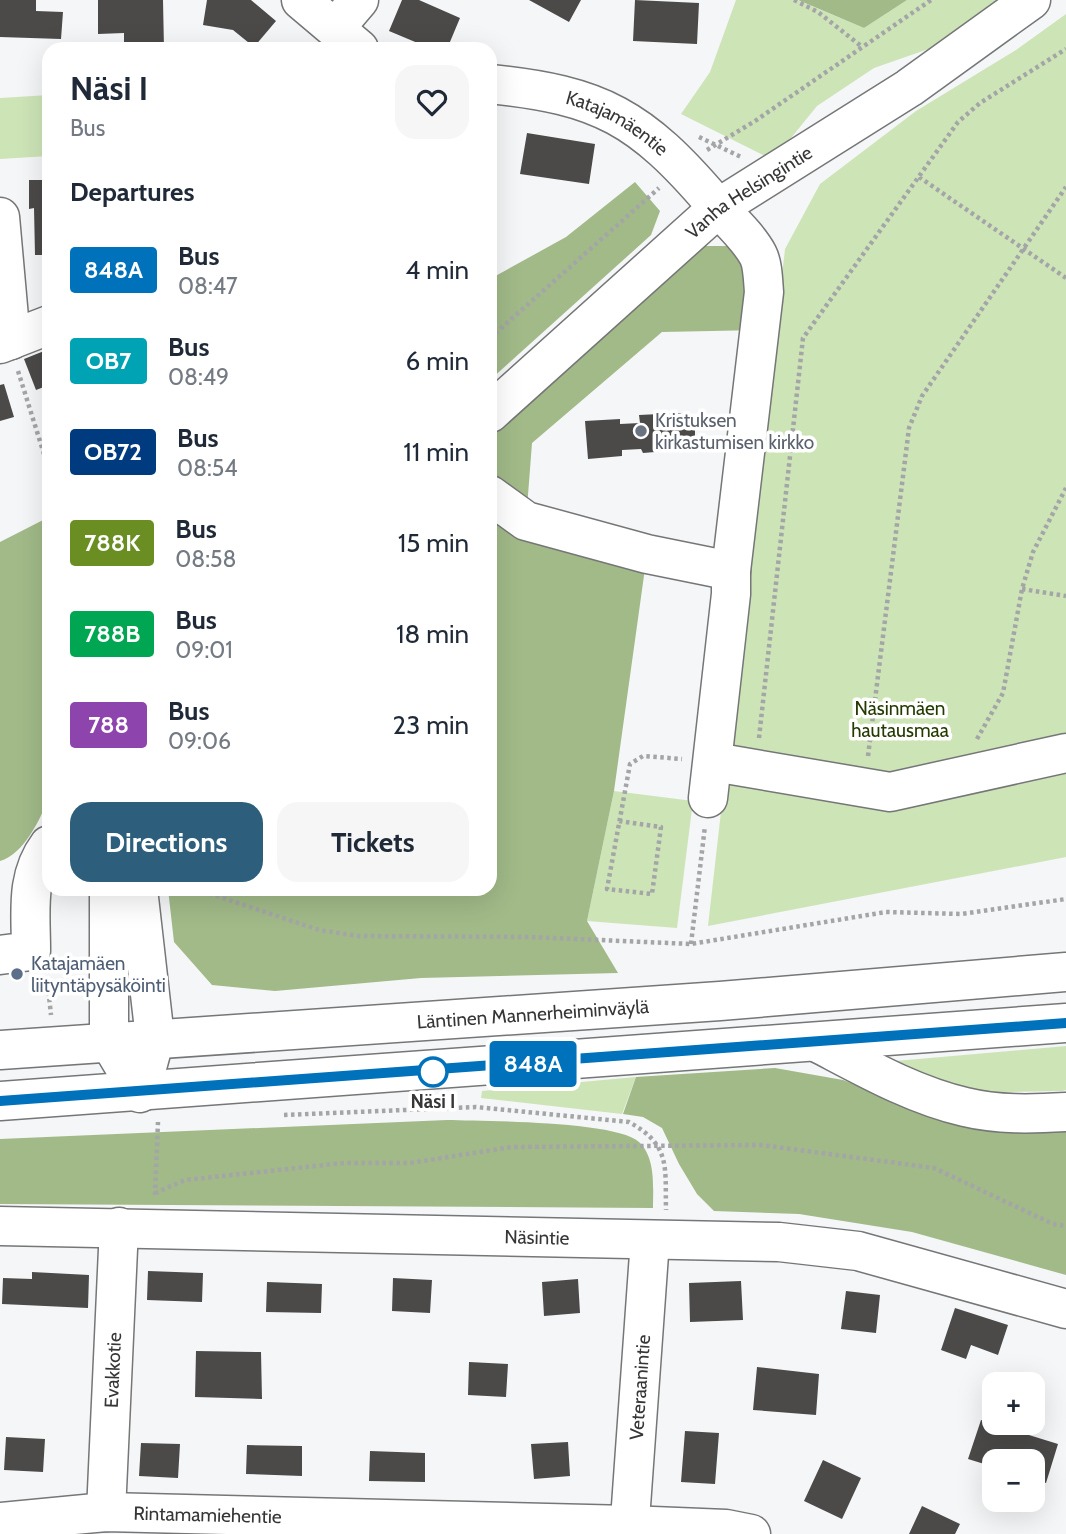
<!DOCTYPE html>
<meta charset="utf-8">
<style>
body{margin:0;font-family:Cabin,sans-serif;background:#f6f6f7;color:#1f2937;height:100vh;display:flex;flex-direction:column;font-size:26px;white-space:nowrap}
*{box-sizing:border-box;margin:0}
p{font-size:23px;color:#747a83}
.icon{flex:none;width:38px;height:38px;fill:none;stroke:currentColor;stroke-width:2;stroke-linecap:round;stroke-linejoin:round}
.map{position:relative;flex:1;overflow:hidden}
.details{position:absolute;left:42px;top:42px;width:455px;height:854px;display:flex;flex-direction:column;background:#fff;border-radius:21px;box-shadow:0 7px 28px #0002}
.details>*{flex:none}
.badge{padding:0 14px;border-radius:5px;font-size:24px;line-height:46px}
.controls{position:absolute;left:982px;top:1372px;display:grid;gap:14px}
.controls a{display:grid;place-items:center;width:63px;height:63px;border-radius:14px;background:#fff;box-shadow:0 7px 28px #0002;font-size:35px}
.map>.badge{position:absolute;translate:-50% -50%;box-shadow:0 0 0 4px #fff}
h2{padding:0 28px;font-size:26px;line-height:63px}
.round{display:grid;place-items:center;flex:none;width:74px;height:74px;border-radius:21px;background:#f6f6f7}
.overview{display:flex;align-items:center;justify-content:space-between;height:119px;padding:0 28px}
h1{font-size:33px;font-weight:800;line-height:52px}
.primary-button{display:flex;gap:14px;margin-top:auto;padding:14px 28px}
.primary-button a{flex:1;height:80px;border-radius:21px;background:#2d5f7c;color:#fff;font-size:28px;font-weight:800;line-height:80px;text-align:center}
.primary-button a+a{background:#f6f6f7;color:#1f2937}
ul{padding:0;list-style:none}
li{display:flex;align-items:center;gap:21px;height:91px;padding:0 28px}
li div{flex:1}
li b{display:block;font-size:26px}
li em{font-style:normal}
li .badge{min-width:77px;font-weight:700;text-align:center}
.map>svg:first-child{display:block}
</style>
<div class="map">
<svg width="1066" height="1534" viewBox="0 0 1066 1534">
<rect width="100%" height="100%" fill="#f5f6f8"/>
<path fill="#cde4b7" d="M736 0H797L864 28 907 0H1002L940 45 874 68 817 106 791 138 765 156 681 114 710 72Z
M1066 14V857L708 926 785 249 820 184 916 111 1016 50Z
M49 95V156L0 159V98Z
M614 791 693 801 677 928 587 921Z
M1066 1046V1090L1062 1091 954 1093 884 1062Z
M636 1077 622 1114 481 1098 482 1091Z"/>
<path fill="#a1ba88" d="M798 0H907L864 28Z
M635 182 660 211 651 235 490 380V279L566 237Z
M703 246H728L764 292 760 330 662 332 532 443 526 521 647 554 614 791 587 921 618 973 421 978 275 991 212 985 174 942 168 889H490V430Z
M49 517V797C40 820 24 854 0 861V542Z
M775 1068 843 1080 918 1109 1066 1125V1275L912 1232 799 1214 714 1211 697 1194 679 1164 662 1128 643 1117 623 1114 636 1077Z
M447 1120C483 1121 617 1121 639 1142 656 1158 653 1187 653 1208L0 1204V1139Z"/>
<path fill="#4b4a49" d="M0 0H36V11L63 12 61 39 0 37Z
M98 0H163L164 49H124V33L98 34Z
M207 0H251L276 21 254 47 233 30 203 25Z
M402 0H419L460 18 447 49H432L389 31Z
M529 0H581L569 22Z
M635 0 699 3 697 44 633 41Z
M527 133 595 144 589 184 520 174Z
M29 180H49V255H35L34 208 29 209Z
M49 349V385L36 390 24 359Z
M4 384 14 417 0 421V385Z
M680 413 695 423V437L679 450 643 453 641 449 622 450V456L588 459 585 421 620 419V424L640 423 639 415Z
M148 1271 203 1273 202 1302 147 1300Z
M32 1272 89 1275 88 1308 2 1304 3 1278 32 1279Z
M393 1278 432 1280 430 1313 392 1311Z
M578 1279 580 1313 544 1316 542 1282Z
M741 1281 743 1320 690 1322 689 1283Z
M267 1282 322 1284 321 1313 266 1312Z
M846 1291 880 1295 876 1333 841 1329Z
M955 1308 1008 1325 998 1355 971 1345 966 1359 941 1350Z
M196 1351 261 1352 262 1399 195 1397Z
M469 1362 508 1364 506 1397 468 1395Z
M757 1367 819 1374 816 1415 753 1410Z
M981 1420 1058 1444 1046 1483 1032 1479V1461H994V1467L968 1459Z
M685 1431 719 1433 715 1484 681 1482Z
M6 1437 45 1439 43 1472 4 1470Z
M568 1442 570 1476 534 1479 531 1444Z
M141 1443 180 1444 178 1478 139 1476Z
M247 1445 302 1446V1476L246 1474Z
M370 1451 425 1453V1482L369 1481Z
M823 1460 861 1478 842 1519 804 1501Z
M922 1506 960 1524 955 1534H909Z"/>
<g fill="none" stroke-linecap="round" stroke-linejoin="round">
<defs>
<g id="minor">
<path d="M301 0 359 49"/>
<path d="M336 27 359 0"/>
<path id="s1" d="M490 84C601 95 641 118 713 202 727 218 748 236 758 255 763 265 763 281 764 292L731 571V594L708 798"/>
<path d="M0 217 11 340"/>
<path d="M0 344 49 325"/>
<path id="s2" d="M490 413 718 208 909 88 1031 0"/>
<path d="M490 495 526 521 647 554 731 571"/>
<path d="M714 762 890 792 1066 753"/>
<path d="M109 889V1041L140 1093"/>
<path d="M138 889 155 1038 146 1071"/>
<path d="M0 955 31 951C31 912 25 877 49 845"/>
<path d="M818 1043C864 1067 913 1095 965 1107 998 1115 1032 1114 1066 1112"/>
<path id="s3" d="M0 1226 779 1242 858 1251 1066 1309"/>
<path id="s4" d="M106 1512 119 1227"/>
<path id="s5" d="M0 1522 106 1512 629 1525 726 1529 751 1534"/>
<path id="s6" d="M629 1534 650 1240"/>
</g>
<g id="major">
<path id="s7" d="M0 1050 720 1001 1066 972"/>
<path d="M0 1101 1066 1023"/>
</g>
</defs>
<use href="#minor" stroke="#757677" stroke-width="41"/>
<use href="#major" stroke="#757677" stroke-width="41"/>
<path stroke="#a4a5a7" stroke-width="4.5" stroke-dasharray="3.5 3.5" stroke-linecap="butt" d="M794 0 818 12 861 46
M699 137 741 157
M707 150 755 121 931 0
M919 177 1066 278
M490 338 659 188
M18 371 49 470
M1022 589 1066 596
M759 738 803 338 958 122 980 103 1066 49
M977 739 1003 693 1022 589 1033 552 1066 488
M868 756 909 428 922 396 1066 187
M619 821 661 827 652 894 607 889 630 764 643 756 682 759
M196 889 319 930 358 936 530 937 691 944 886 912 962 914 1066 899
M691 944 705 826
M47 978 51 1015
M284 1115 476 1107 629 1122C671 1145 665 1167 666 1210
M155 1193 185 1180 344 1163H410L512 1147 761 1145 934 1168 1053 1224 1066 1226
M155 1195 158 1122"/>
<use href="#minor" stroke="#fff" stroke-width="38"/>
<use href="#major" stroke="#fff" stroke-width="38"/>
</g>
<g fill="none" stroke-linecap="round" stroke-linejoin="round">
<defs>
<path id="line" d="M0 1101 1066 1023"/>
</defs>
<use href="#line" stroke="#fff" stroke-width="16"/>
<use href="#line" stroke="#0072bc" stroke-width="10"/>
</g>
<circle fill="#6b7280" stroke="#fff" stroke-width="2.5" cx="641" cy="431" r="7"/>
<circle fill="#5c6f8a" stroke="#fff" stroke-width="2.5" cx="17" cy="974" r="7"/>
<circle fill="#fff" stroke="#0072bc" stroke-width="3.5" cx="433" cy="1072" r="14"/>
<g text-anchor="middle" stroke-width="7" stroke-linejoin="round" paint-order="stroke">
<g font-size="19" fill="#363637" stroke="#fff">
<text dy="7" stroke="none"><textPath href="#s1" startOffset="135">Katajamäentie</textPath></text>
<text dy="7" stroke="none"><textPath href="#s2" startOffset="341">Vanha Helsingintie</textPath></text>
<text dy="7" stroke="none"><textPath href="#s7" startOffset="534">Läntinen Mannerheiminväylä</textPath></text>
<text dy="7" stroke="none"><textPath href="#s3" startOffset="537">Näsintie</textPath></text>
<text dy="7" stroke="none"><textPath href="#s4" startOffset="142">Evakkotie</textPath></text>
<text dy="7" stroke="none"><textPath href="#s6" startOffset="147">Veteraanintie</textPath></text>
<text dy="7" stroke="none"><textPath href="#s5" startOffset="208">Rintamamiehentie</textPath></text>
</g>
<g font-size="19" fill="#5b616d" stroke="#fff" text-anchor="start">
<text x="655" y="427">Kristuksen<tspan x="655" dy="22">kirkastumisen kirkko</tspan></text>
</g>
<g font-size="19" fill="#243a01" stroke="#fff">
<text x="900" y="715">Näsinmäen<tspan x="900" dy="22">hautausmaa</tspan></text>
</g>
<g font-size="19" fill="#4e5e75" stroke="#fff" text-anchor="start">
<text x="31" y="970">Katajamäen<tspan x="31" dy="22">liityntäpysäköinti</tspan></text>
</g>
<g font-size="19" font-weight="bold" fill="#363637" stroke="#fff">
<text x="433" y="1108">Näsi I</text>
</g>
</g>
</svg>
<div class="controls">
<a>+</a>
<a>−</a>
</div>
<b class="badge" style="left:533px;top:1064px;background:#0072bc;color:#fff">848A</b>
<section class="details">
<div class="overview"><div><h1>Näsi I</h1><p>Bus</p></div><a class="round"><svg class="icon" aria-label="heart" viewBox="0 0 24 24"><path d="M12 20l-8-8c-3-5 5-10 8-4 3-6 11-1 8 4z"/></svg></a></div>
<h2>Departures</h2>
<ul>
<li><span class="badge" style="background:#0072bc;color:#fff">848A</span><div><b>Bus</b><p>08:47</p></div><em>4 min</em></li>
<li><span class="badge" style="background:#00a3b4;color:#fff">OB7</span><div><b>Bus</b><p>08:49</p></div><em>6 min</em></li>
<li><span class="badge" style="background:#003b80;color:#fff">OB72</span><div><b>Bus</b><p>08:54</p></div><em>11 min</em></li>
<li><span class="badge" style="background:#6b8e23;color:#fff">788K</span><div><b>Bus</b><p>08:58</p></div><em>15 min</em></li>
<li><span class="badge" style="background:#00a651;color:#fff">788B</span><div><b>Bus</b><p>09:01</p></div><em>18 min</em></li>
<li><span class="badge" style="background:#8e44ad;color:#fff">788</span><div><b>Bus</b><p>09:06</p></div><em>23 min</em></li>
</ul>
<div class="primary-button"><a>Directions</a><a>Tickets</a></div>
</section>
</div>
